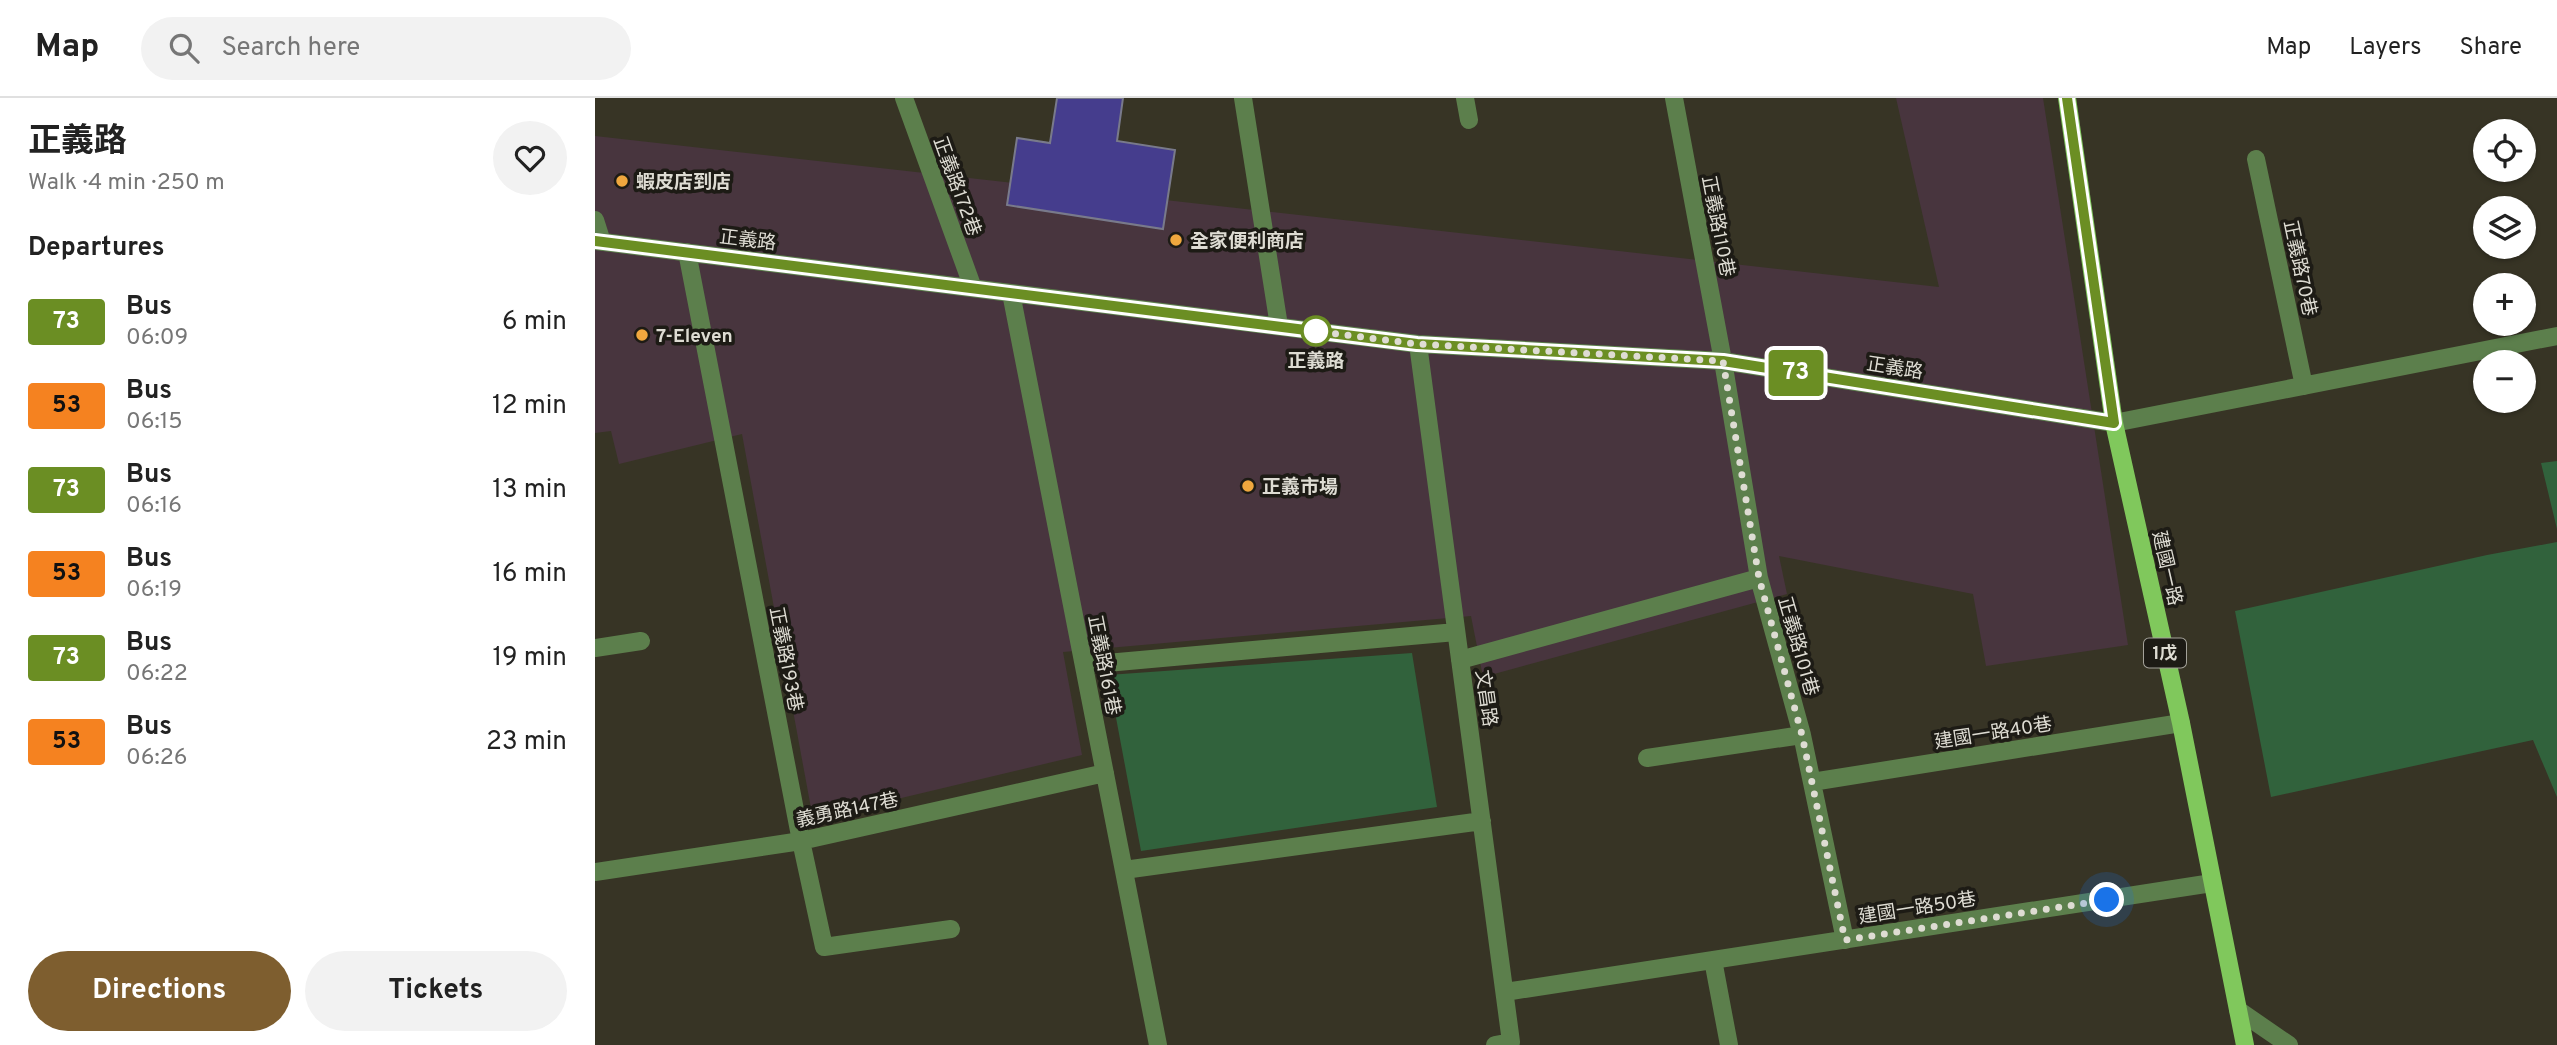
<!DOCTYPE html>
<meta charset="utf-8">
<style>
body{margin:0;font-family:Overpass,"Noto Sans TC",sans-serif;background:#f2f2f2;color:#222;height:100vh;display:flex;flex-direction:column;font-size:26px;white-space:nowrap}
*{box-sizing:border-box;margin:0}
p{font-size:23px;color:#767676}
.icon{flex:none;width:38px;height:38px;fill:none;stroke:currentColor;stroke-width:2;stroke-linecap:round;stroke-linejoin:round}
.map{position:relative;flex:1;overflow:hidden}
.side{display:flex;flex-direction:column;background:#fff;width:595px}
.side>*{flex:none}
.badge{padding:0 14px;border-radius:5px;font-size:24px;line-height:46px}
.controls{position:absolute;left:1878px;top:21px;display:grid;gap:14px}
.controls a{display:grid;place-items:center;width:63px;height:63px;border-radius:50%;background:#fff;box-shadow:0 2px 5px #0004;font-size:35px}
.you{position:absolute;width:35px;height:35px;margin:-18px;border:5px solid #fff;border-radius:50%;background:#1a73e8;box-shadow:0 0 0 10px #1a73e833}
.map>.badge{position:absolute;translate:-50% -50%;box-shadow:0 0 0 4px #fff}
h2{padding:0 28px;font-size:26px;line-height:63px}
.round{display:grid;place-items:center;flex:none;width:74px;height:74px;border-radius:37px;background:#f2f2f2}
.head{display:flex;align-items:center;justify-content:space-between;height:119px;padding:0 28px}
h1{font-size:33px;font-weight:700;line-height:52px}
.primary-button{display:flex;gap:14px;margin-top:auto;padding:14px 28px}
.primary-button a{flex:1;height:80px;border-radius:42px;background:#7e5e2f;color:#fff;font-size:28px;font-weight:700;line-height:80px;text-align:center}
.primary-button a+a{background:#f2f2f2;color:#222}
ul{padding:0;list-style:none}
li{display:flex;align-items:center;gap:21px;height:84px;padding:0 28px}
li div{flex:1}
li b{display:block;font-size:26px}
li em{font-style:normal}
li .badge{min-width:77px;font-weight:700;text-align:center}
header{display:flex;align-items:center;gap:42px;box-sizing:border-box;height:98px;padding:0 35px;background:#fff;border-bottom:2px solid #e0e0e0}
header strong{font-size:33px}
nav{display:flex;gap:38px;margin-inline-start:auto;font-size:24px}
.search{width:490px;height:63px;background:#f2f2f2;display:flex;align-items:center;gap:18px;box-sizing:border-box;padding:0 24px;border-radius:38px;color:#767676;font-size:26px}
main{display:flex;flex:1;min-height:0}
.map>svg:first-child{display:block}
</style>
<header>
<strong>Map</strong>
<div class="search"><svg class="icon" aria-label="search" viewBox="0 0 24 24"><circle cx="10" cy="10" r="6"/><path d="M15 15l6 6"/></svg>Search here</div>
<nav><a>Map</a><a>Layers</a><a>Share</a></nav>
</header>
<main>
<section class="side">
<div class="head"><div><h1>正義路</h1><p>Walk · 4 min · 250 m</p></div><a class="round"><svg class="icon" aria-label="heart" viewBox="0 0 24 24"><path d="M12 20l-8-8c-3-5 5-10 8-4 3-6 11-1 8 4z"/></svg></a></div>
<h2>Departures</h2>
<ul>
<li><span class="badge" style="background:#6b8e23;color:#fff">73</span><div><b>Bus</b><p>06:09</p></div><em>6 min</em></li>
<li><span class="badge" style="background:#f58220;color:#111">53</span><div><b>Bus</b><p>06:15</p></div><em>12 min</em></li>
<li><span class="badge" style="background:#6b8e23;color:#fff">73</span><div><b>Bus</b><p>06:16</p></div><em>13 min</em></li>
<li><span class="badge" style="background:#f58220;color:#111">53</span><div><b>Bus</b><p>06:19</p></div><em>16 min</em></li>
<li><span class="badge" style="background:#6b8e23;color:#fff">73</span><div><b>Bus</b><p>06:22</p></div><em>19 min</em></li>
<li><span class="badge" style="background:#f58220;color:#111">53</span><div><b>Bus</b><p>06:26</p></div><em>23 min</em></li>
</ul>
<div class="primary-button"><a>Directions</a><a>Tickets</a></div>
</section>
<div class="map">
<svg width="1962" height="947" viewBox="0 0 1962 947">
<rect width="100%" height="100%" fill="#373425"/>
<path fill="#48353e" d="M1301 0H1448L1533 547 1391 568 1378 496 1184 458 1192 496 888 579 876 518 468 554 487 657 218 721 147 336 24 366 16 333 0 335V38L1344 189Z"/>
<path fill="#31623c" d="M1962 363V431L1946 365Z
M1962 444V699L1938 642 1676 699 1640 513 1892 457Z
M817 555 842 709 546 753 513 577Z"/>
<path fill="#453d8d" stroke="#797a8b" stroke-width="2" d="M462 0H528L522 43 580 52 568 131 412 107 422 40 455 45Z"/>
<g fill="none" stroke-linecap="round" stroke-linejoin="round">
<path stroke="#5c7f4c" stroke-width="18" d="M309 0 378 190
M648 0 684 228
M870 0 874 22
M1079 0 1128 263 1164 480 1207 637 1250 842
M1661 61 1709 288
M0 122 7 144
M0 143 823 246 1128 263 1519 325 1962 238
M92 154 206 743 229 849 356 831
M416 195 563 947
M823 246 916 944 900 947
M0 550 46 543
M865 562 1164 480
M489 567 861 534
M1052 660 1207 637
M1217 684 1586 625
M529 772 887 723
M0 774 206 743 510 675
M1118 862 1134 947
M910 894 1617 785
M1643 912 1694 947"/>
<path stroke="#80c85c" stroke-width="18" d="M1472 0 1519 325 1586 625 1650 947"/>
</g>
<g fill="none" stroke-linecap="round" stroke-linejoin="round">
<defs>
<path id="line" d="M0 143 822 246 1128 263 1519 325 1472 0"/>
</defs>
<use href="#line" stroke="#fff" stroke-width="16"/>
<use href="#line" stroke="#6b8e23" stroke-width="10"/>
<path stroke="#dedcd3" stroke-width="7" stroke-dasharray="0 12.6" d="M721 233 712 232 822 246 1128 263 1164 480 1207 637 1250 842 1512 802"/>
</g>
<g fill="#efa73e" stroke="#1d1b15" stroke-width="2.5">
<circle cx="27" cy="83" r="7"/>
<circle cx="581" cy="142" r="7"/>
<circle cx="47" cy="237" r="7"/>
<circle cx="653" cy="388" r="7"/>
</g>
<circle fill="#fff" stroke="#6b8e23" stroke-width="3.5" cx="721" cy="233" r="14"/>
<g text-anchor="middle" stroke-width="7" stroke-linejoin="round" paint-order="stroke">
<rect fill="#1d1b15" stroke="#a4a29a" stroke-width="2" x="1549" y="540.5" width="42" height="29" rx="5"/>
<g font-size="18" font-weight="bold" fill="#dedcd3">
<text x="1570" y="561">1戊</text>
</g>
<g font-size="19" font-weight="bold" fill="#dedcd3" stroke="#1d1b15" text-anchor="start">
<text x="41" y="90">蝦皮店到店</text>
<text x="595" y="149">全家便利商店</text>
<text x="61" y="244">7-Eleven</text>
<text x="667" y="395">正義市場</text>
</g>
<g font-size="19" fill="#dedcd3" stroke="#1d1b15">
<text transform="translate(363 88) rotate(70)" y="7">正義路172巷</text>
<text transform="translate(1124 128) rotate(79)" y="7">正義路110巷</text>
<text transform="translate(153 141) rotate(7)" y="7">正義路</text>
<text transform="translate(1706 170) rotate(78)" y="7">正義路70巷</text>
<text transform="translate(1300 269) rotate(9)" y="7">正義路</text>
<text transform="translate(1573 470) rotate(77)" y="7">建國一路</text>
<text transform="translate(1204 548) rotate(74)" y="7">正義路101巷</text>
<text transform="translate(192 561) rotate(79)" y="7">正義路193巷</text>
<text transform="translate(510 567) rotate(79)" y="7">正義路161巷</text>
<text transform="translate(892 600) rotate(82)" y="7">文昌路</text>
<text transform="translate(1398 634) rotate(-9)" y="7">建國一路40巷</text>
<text transform="translate(252 711) rotate(-12)" y="7">義勇路147巷</text>
<text transform="translate(1322 809) rotate(-9)" y="7">建國一路50巷</text>
</g>
<g font-size="19" font-weight="bold" fill="#dedcd3" stroke="#1d1b15">
<text x="721" y="269">正義路</text>
</g>
</g>
</svg>
<div class="controls">
<a><svg class="icon" aria-label="locate" viewBox="0 0 24 24"><circle cx="12" cy="12" r="6"/><path d="M12 2v4M12 18v4M2 12h4M18 12h4"/></svg></a>
<a><svg class="icon" aria-label="layers" viewBox="0 0 24 24"><path d="M12 4l9 5-9 5-9-5zM3 14l9 5 9-5"/></svg></a>
<a>+</a>
<a>−</a>
</div>
<div class="you" style="left:1512px;top:802px"></div>
<b class="badge" style="left:1201px;top:275px;background:#6b8e23;color:#fff">73</b>
</div>
</main>
